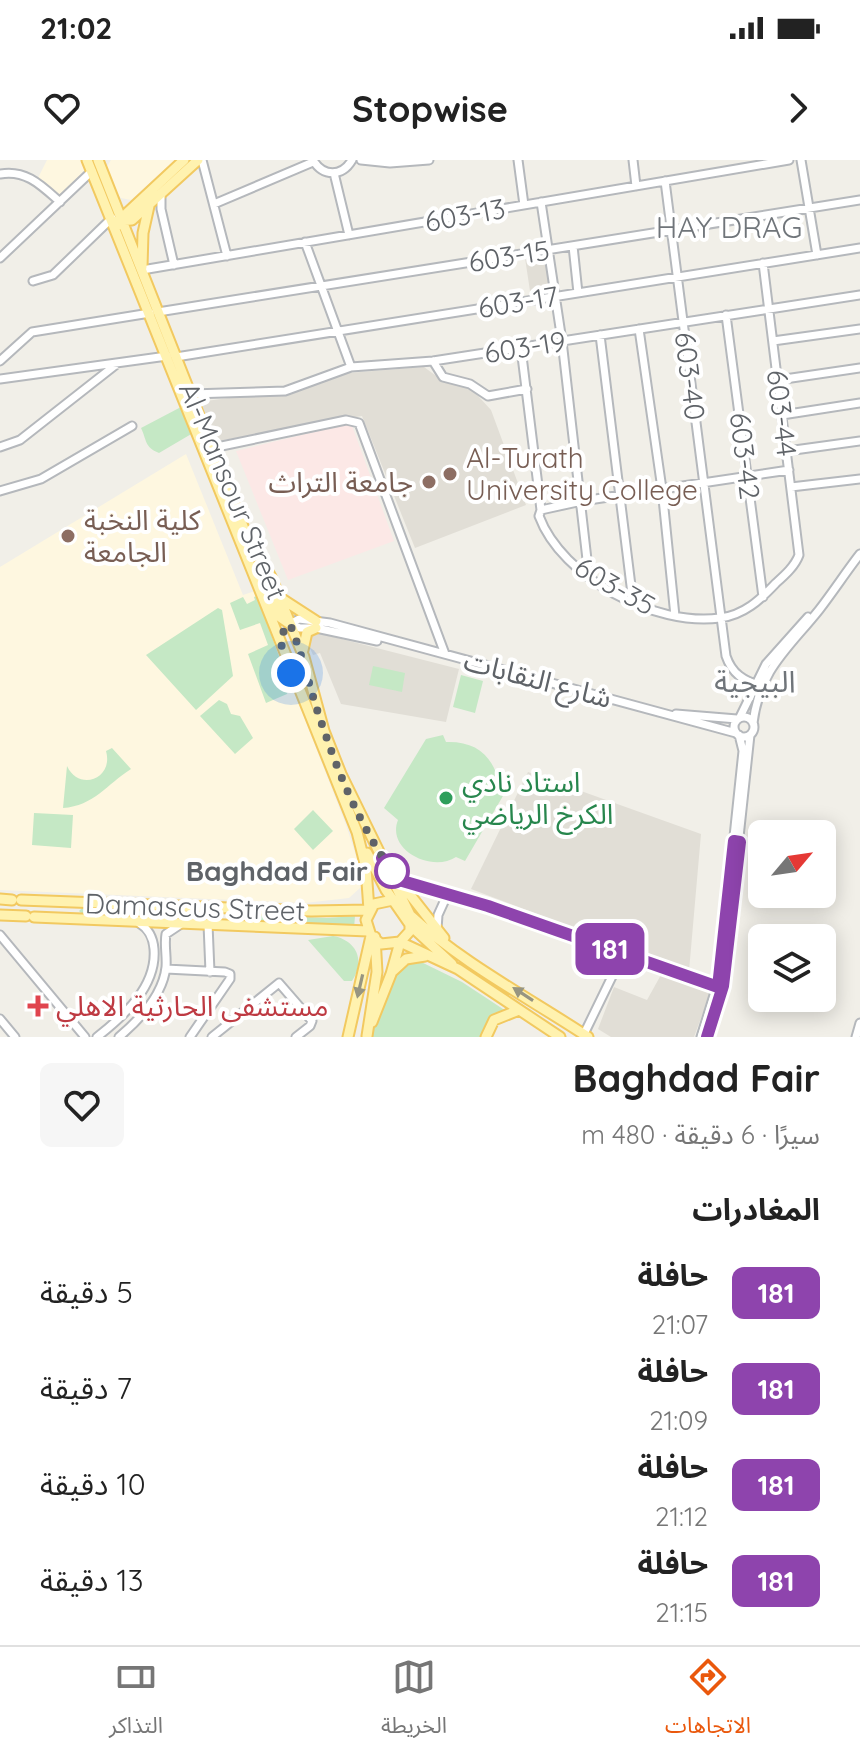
<!DOCTYPE html>
<html lang="ar">
<meta charset="utf-8">
<style>
body{margin:0;font-family:Quicksand,"Noto Sans Arabic",sans-serif;background:#f6f6f6;color:#222;direction:rtl;height:100vh;display:flex;flex-direction:column;font-size:30px;white-space:nowrap}
*{box-sizing:border-box;margin:0}
p{font-size:26px;color:#767676}
.icon{flex:none;width:44px;height:44px;fill:none;stroke:currentColor;stroke-width:2;stroke-linecap:round;stroke-linejoin:round}
.map{position:relative;height:877px;overflow:hidden;direction:ltr}
.panel{display:flex;flex-direction:column;background:#fff;flex:1}
.panel>*{flex:none}
.badge{padding:0 16px;border-radius:12px;font-size:28px;line-height:52px}
.needle{width:52px;rotate:61deg}
.buttons{position:absolute;left:748px;top:660px;display:grid;gap:16px}
.buttons a{display:grid;place-items:center;width:88px;height:88px;border-radius:12px;background:#fff;box-shadow:0 4px 20px #0003;font-size:40px}
.you{position:absolute;width:40px;height:40px;margin:-20px;border:6px solid #fff;border-radius:50%;background:#1a73e8;box-shadow:0 0 0 12px #1a73e833}
.map>.badge{position:absolute;translate:-50% -50%;box-shadow:0 0 0 4px #fff}
h2{padding:0 40px;font-size:30px;line-height:72px}
.round{display:grid;place-items:center;flex:none;width:84px;height:84px;border-radius:12px;background:#f6f6f6}
.overview{display:flex;align-items:center;justify-content:space-between;height:136px;padding:0 40px}
h1{font-size:38px;font-weight:800;line-height:60px}
ul{padding:0;list-style:none}
li{display:flex;align-items:center;gap:24px;height:96px;padding:0 40px}
li div{flex:1}
li b{display:block;font-size:30px}
li em{font-style:normal}
li .badge{min-width:88px;font-weight:700;text-align:center}
.status{display:flex;justify-content:space-between;align-items:center;height:56px;padding:0 40px;background:#fff;direction:ltr}
.status svg{height:22px;fill:currentColor}
header{display:flex;justify-content:space-between;align-items:center;height:104px;padding:0 40px;background:#fff;font-size:36px;font-weight:800}
.dock{display:flex;justify-content:space-around;align-items:center;height:112px;border-top:2px solid #e0e0e0;background:#fff;font-size:22px;color:#767676}
.dock a{display:grid;justify-items:center;gap:4px}
.dock .active{color:#ea580c}
.map>svg:first-child{display:block}
</style>
<div class="status"><b>21:02</b><svg viewBox="0 0 49 12"><path d="M0 12V9h3v3zM5 12V6h3v6zM10 12V3h3v9zM15 12V0h3v12zM26 1h20v11H26zM47 4h2v5h-2z"/></svg></div>
<header><svg class="icon" aria-label="forward" viewBox="0 0 24 24"><path d="M9 5l7 7-7 7"/></svg>Stopwise<svg class="icon" aria-label="heart" viewBox="0 0 24 24"><path d="M12 20l-8-8c-3-5 5-10 8-4 3-6 11-1 8 4z"/></svg></header>
<div class="map">
<svg width="860" height="877" viewBox="0 0 860 877">
<rect width="100%" height="100%" fill="#f1efe8"/>
<path fill="#fef7e0" d="M47 0H82L86 11 60 38 37 20Z
M111 0H175L131 40 121 38 116 32 106 8Z
M186 294 243 435 255 431 346 665 358 702 361 727 349 738 305 743 0 730V407Z"/>
<path fill="#e1ded6" d="M545 96 550 129 530 131 525 98Z
M424 207 439 218 469 226 491 250 526 345 415 388 362 256 212 282 198 242 284 231 348 213Z
M318 473 459 509 446 562 341 544 320 493 313 495 309 486 310 478Z
M528 612 701 674 689 811 471 729Z
M662 813 712 828 694 877H611L598 869 614 827 647 840Z"/>
<path fill="#fce8e6" d="M351 263 394 381 288 420 236 291Z"/>
<path fill="#c5e8c5" d="M181 247 193 273 159 293C144 287 147 280 141 268Z
M257 436 290 526 287 534 266 543 248 494 268 485 260 463 240 470 230 443 243 437 247 444 255 440 254 437Z
M218 448 222 450 233 516 196 550 146 495Z
M373 506 405 513 402 532 369 525Z
M461 515 483 521 475 553 453 547Z
M219 540 227 544 231 554 240 556 253 578 235 594 200 556Z
M443 575 446 582C477 581 493 596 500 625L507 629 465 701 456 697C432 713 386 690 398 660L384 648 426 579Z
M112 588 131 609C107 624 94 646 63 648L67 606C79 632 114 619 106 591Z
M313 650 333 671 313 690 294 669Z
M34 653 73 655 71 688 32 685Z
M82 748 215 753 218 758 216 760 82 754 79 751Z
M238 754 327 758 355 756 354 768 237 761 235 757Z
M333 776C356 780 366 800 352 821H344L308 780Z
M415 799 462 822 506 851 483 877H370L397 810Z"/>
<g fill="none" stroke-linecap="round" stroke-linejoin="round">
<defs>
<path id="minor" d="M202 0 227 96
M313 0C323 17 342 17 352 0
M361 0 390 3 429 0
M518 0 524 45
M633 0 636 26
M801 0 817 95
M334 13 349 75
M0 14C26 9 42 26 60 42
M665 21 726 496C732 514 744 521 761 526
M161 34V49L174 105
M541 42 562 181 589 417
M214 44 313 2
M305 82 351 207
M573 86 578 133
M0 98 92 11
M142 110 789 0
M33 121 53 115 112 58
M158 152 860 40
M726 155 763 437
M639 169 662 329 675 456
M600 175 633 442
M773 181 860 169
M521 188 541 350 539 356C562 418 656 467 720 458 744 455 760 440 776 423 785 415 795 406 799 395L763 103
M176 197 860 88
M0 201 32 172 150 153
M433 201 443 217 470 224 488 236 527 229
M0 219 167 196
M778 220 860 208
M191 234 285 231 351 207 433 201 860 135
M782 255 860 243
M0 287 20 280 118 203
M212 288 346 260 359 263 445 494
M787 291 860 281
M791 327 860 319
M0 331 41 319 132 266
M541 350 582 341 789 310
M290 464 299 459 330 463 736 573
M290 464 300 468H316L377 481
M676 554 737 559
M734 567a10 10 0 1 1 20 0a10 10 0 1 1-20 0Z
M740 557 766 504 808 457
M753 563C760 509 787 490 819 450 833 432 846 412 860 394
M399 720 488 746 718 827
M208 764 210 812
M437 769 438 755 448 733
M0 775 85 877
M166 809 225 812 230 814V819L190 877
M0 859 15 877
M584 874 623 794
M97 877C124 856 157 826 154 789 153 777 149 769 139 763
M119 877C139 860 163 835 166 807 167 796 164 785 166 774L181 764
M212 877 279 823 312 861 310 866 296 877
M701 877 719 819 743 591 739 575
M707 877 723 826 750 575
M856 877 860 863"/>
<path id="major" d="M87 0 357 672 366 708 369 750
M98 0 244 369 271 417 304 497 324 571 341 614 410 755V771L400 782 381 784 371 776 366 760 374 744 393 740 407 749
M117 61 132 60 198 0
M121 65 127 53 184 0
M142 107 143 73 149 46
M263 423 280 457 290 464
M282 439 316 461
M303 490 307 472 316 468
M367 693 386 730 411 766 452 804
M396 717 444 778
M0 739 12 740
M21 740 311 751 369 750
M0 755 26 756
M410 755C462 803 529 838 588 877
M34 757 368 771
M400 782 458 809 560 877
M393 811 406 799 425 796
M372 862 391 814 400 782
M367 876 377 812 375 777
M348 877 371 776
M486 877 494 860 519 850"/>
</defs>
<use href="#minor" stroke="#b5b8bc" stroke-width="11"/>
<use href="#major" stroke="#f2c960" stroke-width="13"/>
<use href="#minor" stroke="#fff" stroke-width="7"/>
<use href="#major" stroke="#fff2af" stroke-width="9"/>
</g>
<defs><path id="oneway-solid" d="M-6-.8H1V-3.2L6.5 0L1 3.2V.8H-6Z" transform="scale(2)"/></defs>
<g fill="#979581">
<use href="#oneway-solid" transform="translate(360 826) rotate(103)"/>
<use href="#oneway-solid" transform="translate(523 834) rotate(-147)"/>
</g>
<g fill="none" stroke-linecap="round" stroke-linejoin="round">
<defs>
<path id="line" d="M382 698 399 720 488 746 718 827 734 681 740 682 723 826 707 877"/>
</defs>
<use href="#line" stroke="#fff" stroke-width="18"/>
<use href="#line" stroke="#8e44ad" stroke-width="12"/>
<path stroke="#5f6368" stroke-width="8" stroke-dasharray="0 14.4" d="M291 513C285 496 273 478 290 464 304 499 311 535 324 570 341 621 365 676 398 719L392 711"/>
</g>
<g fill="#8d6e63" stroke="#fff" stroke-width="3">
<circle cx="450" cy="314" r="8"/>
<circle cx="429" cy="322" r="8"/>
<circle cx="68" cy="376" r="8"/>
</g>
<circle fill="#2e9e5b" stroke="#fff" stroke-width="3" cx="446" cy="638" r="8"/>
<circle fill="#fff" stroke="#8e44ad" stroke-width="4" cx="392" cy="711" r="16"/>
<path fill="#e0444e" stroke="#fff" stroke-width="3" d="M34 834h8v8h8v8h-8v8h-8v-8h-8v-8h8z"/>
<g text-anchor="middle" stroke-width="8" stroke-linejoin="round" paint-order="stroke">
<g font-size="28" fill="#5f6368" stroke="#fff">
<text transform="translate(465 55) rotate(-10)" y="10">603-13</text>
<text transform="translate(509 96) rotate(-9)" y="10">603-15</text>
<text transform="translate(518 142) rotate(-9)" y="10">603-17</text>
<text transform="translate(525 187) rotate(-9)" y="10">603-19</text>
<text transform="translate(690 216) rotate(83)" y="10">603-40</text>
<text transform="translate(782 253) rotate(83)" y="10">603-44</text>
<text transform="translate(745 296) rotate(83)" y="10">603-42</text>
<text transform="translate(233 331) rotate(67)" y="10">Al-Mansour Street</text>
<text transform="translate(615 426) rotate(30)" y="10">603-35</text>
<text transform="translate(538 519) rotate(15)" y="10">شارع النقابات</text>
<text transform="translate(195 747) rotate(2)" y="10">Damascus Street</text>
</g>
<g font-size="28" fill="#785e54" stroke="#fff" text-anchor="start">
<text x="466" y="308">Al-Turath<tspan x="466" dy="32">University College</tspan></text>
<text x="413" y="332" text-anchor="end">جامعة التراث</text>
<text x="84" y="370">كلية النخبة<tspan x="84" dy="32">الجامعة</tspan></text>
</g>
<g font-size="28" fill="#27864d" stroke="#fff" text-anchor="start">
<text x="462" y="632">استاد نادي<tspan x="462" dy="32">الكرخ الرياضي</tspan></text>
</g>
<g font-size="28" font-weight="bold" fill="#5f6368" stroke="#fff" text-anchor="end">
<text x="368" y="721">Baghdad Fair</text>
</g>
<g font-size="28" fill="#be3a42" stroke="#fff" text-anchor="start">
<text x="56" y="856">مستشفى الحارثية الاهلي</text>
</g>
<g font-size="30" fill="#70757a" stroke="#fff">
<text x="729" y="78">HAY DRAG</text>
<text x="755" y="532">البيجية</text>
</g>
</g>
</svg>
<div class="buttons">
<a><svg class="needle" viewBox="-14 -14 28 28"><path d="M0-13l5 13h-10z" fill="#e53935"/><path d="M0 13l5-13h-10z" fill="#767676"/></svg></a>
<a><svg class="icon" aria-label="layers" viewBox="0 0 24 24"><path d="M12 4l9 5-9 5-9-5zM3 14l9 5 9-5"/></svg></a>
</div>
<div class="you" style="left:291px;top:513px"></div>
<b class="badge" style="left:610px;top:789px;background:#8e44ad;color:#fff">181</b>
</div>
<section class="panel">
<div class="overview"><div><h1>Baghdad Fair</h1><p>سيرًا · 6 دقيقة · 480 m</p></div><a class="round"><svg class="icon" aria-label="heart" viewBox="0 0 24 24"><path d="M12 20l-8-8c-3-5 5-10 8-4 3-6 11-1 8 4z"/></svg></a></div>
<h2>المغادرات</h2>
<ul>
<li><span class="badge" style="background:#8e44ad;color:#fff">181</span><div><b>حافلة</b><p>21:07</p></div><em>5 دقيقة</em></li>
<li><span class="badge" style="background:#8e44ad;color:#fff">181</span><div><b>حافلة</b><p>21:09</p></div><em>7 دقيقة</em></li>
<li><span class="badge" style="background:#8e44ad;color:#fff">181</span><div><b>حافلة</b><p>21:12</p></div><em>10 دقيقة</em></li>
<li><span class="badge" style="background:#8e44ad;color:#fff">181</span><div><b>حافلة</b><p>21:15</p></div><em>13 دقيقة</em></li>
</ul>
</section>
<nav class="dock">
<a class="active"><svg class="icon" aria-label="directions" viewBox="0 0 24 24"><path d="M12 3l9 9-9 9-9-9zM9 14v-3h6M13 9l2 2-2 2"/></svg>الاتجاهات</a>
<a><svg class="icon" aria-label="map" viewBox="0 0 24 24"><path d="M3 6l6-2 6 2 6-2v14l-6 2-6-2-6 2zM9 4v14M15 6v14"/></svg>الخريطة</a>
<a><svg class="icon" aria-label="tickets" viewBox="0 0 24 24"><path d="M3 7h18v10H3zM15 7v10"/></svg>التذاكر</a>
</nav>
